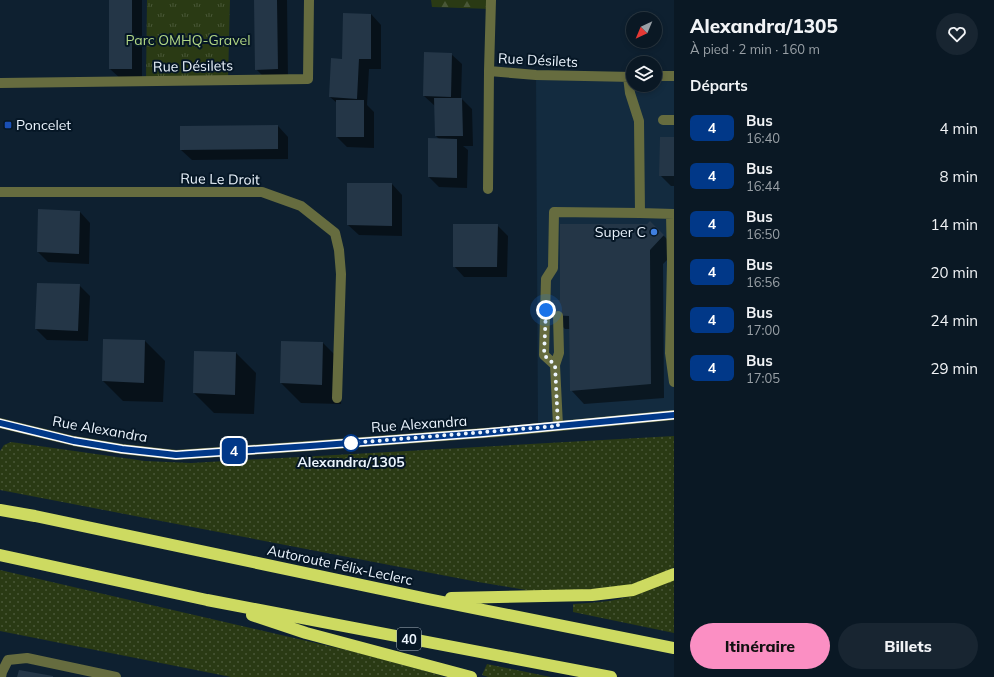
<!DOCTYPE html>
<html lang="fr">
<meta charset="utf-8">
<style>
body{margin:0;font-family:Mulish,sans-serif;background:#182531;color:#f1f3f6;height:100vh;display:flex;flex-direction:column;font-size:15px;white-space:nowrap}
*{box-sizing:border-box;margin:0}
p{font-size:13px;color:#99a0a6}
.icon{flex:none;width:22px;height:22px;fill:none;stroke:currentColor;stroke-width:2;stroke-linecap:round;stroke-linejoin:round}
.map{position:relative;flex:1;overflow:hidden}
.drawer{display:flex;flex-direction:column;background:#0a1824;width:320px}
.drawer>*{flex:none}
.badge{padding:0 8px;border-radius:6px;font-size:14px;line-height:26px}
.needle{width:26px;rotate:224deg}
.controls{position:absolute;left:626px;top:12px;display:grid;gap:8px}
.controls a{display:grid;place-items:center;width:36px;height:36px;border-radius:50%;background:#0a1824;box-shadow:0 2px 6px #0003,0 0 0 1px #2a3741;font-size:20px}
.you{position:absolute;width:20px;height:20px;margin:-10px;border:3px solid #fff;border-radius:50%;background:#1a73e8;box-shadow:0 0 0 6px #1a73e833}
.map>.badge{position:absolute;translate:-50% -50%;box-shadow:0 0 0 2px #fff}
h2{padding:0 16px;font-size:15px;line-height:36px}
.round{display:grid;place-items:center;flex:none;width:42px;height:42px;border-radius:21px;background:#182531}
.headline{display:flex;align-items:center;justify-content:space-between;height:68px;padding:0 16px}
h1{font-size:19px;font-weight:800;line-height:30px}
.button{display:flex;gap:8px;margin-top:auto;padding:8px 16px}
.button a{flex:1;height:46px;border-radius:24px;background:#fb8fc3;color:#111;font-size:16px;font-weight:800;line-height:46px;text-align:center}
.button a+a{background:#182531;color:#f1f3f6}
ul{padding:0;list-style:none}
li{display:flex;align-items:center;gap:12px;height:48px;padding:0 16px}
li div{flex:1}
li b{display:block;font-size:15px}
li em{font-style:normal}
li .badge{min-width:44px;font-weight:700;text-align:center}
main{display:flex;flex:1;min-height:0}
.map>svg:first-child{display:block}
</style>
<main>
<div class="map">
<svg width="674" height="677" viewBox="0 0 674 677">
<defs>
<pattern id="grass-dots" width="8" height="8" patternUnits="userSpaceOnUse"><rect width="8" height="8" fill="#2a3a14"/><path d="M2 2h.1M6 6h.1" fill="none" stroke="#495737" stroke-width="1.8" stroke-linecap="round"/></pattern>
<pattern id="forest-firs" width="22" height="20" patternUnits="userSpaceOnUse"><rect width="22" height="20" fill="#2a3a14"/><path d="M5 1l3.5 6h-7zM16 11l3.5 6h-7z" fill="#495737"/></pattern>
<pattern id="park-tufts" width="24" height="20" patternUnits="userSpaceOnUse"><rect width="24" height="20" fill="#2a3a14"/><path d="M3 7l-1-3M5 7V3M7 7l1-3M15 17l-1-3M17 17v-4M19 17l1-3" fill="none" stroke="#495737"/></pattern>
</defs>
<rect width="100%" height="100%" fill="#0e2030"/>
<path fill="#132b3f" d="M536 75 633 77V85H655V76H674V415L538 428Z"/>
<path fill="url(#grass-dots)" d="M674 436V567L662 574 633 584 599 591 544 593 478 582 0 490V451L4 445 11 442 145 461 191 463Z
M0 570 359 653 436 674 444 677H231L0 631Z
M674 579V633L573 612V604C589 603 605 602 620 599 639 594 656 587 674 579Z
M487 664 551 677H488L482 675Z"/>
<path fill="url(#forest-firs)" d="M431 0H491V9L432 7Z"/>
<path fill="url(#park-tufts)" d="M147 0H230L228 80 146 81Z"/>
<path fill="#0007" d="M110 0H142V79H121L110 69Z
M255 0H287L288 80H267L256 69Z
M371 14 381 25V69H369L367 105 374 112V148L347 147 337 137V103L330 97 343 60Z
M451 54 462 64 461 98 472 109 473 146H463L468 150 467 188 439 187 429 177 440 140 436 136 435 106 424 96Z
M278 126 288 137V159L192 160 181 150Z
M674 138V186H671L660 175Z
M392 184 402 195V236L359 235 348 225Z
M80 212 90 223 89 264 48 262 38 252Z
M650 222 674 246V253L663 264 664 398 584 404 571 390 570 329H565L551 315V301H561Z
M497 225 508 236 507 277H464L454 266Z
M38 284 79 285 90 296 88 341 47 340 36 329Z
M145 341 165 361 163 402 123 401 103 381Z
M323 343 343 363 341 404 301 403 281 383Z
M236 353 256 373 254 414 214 413 194 393Z"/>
<path fill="#243647" d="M109 0H132V69H109Z
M254 0H277L278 69 255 70Z
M343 13 371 14V59H359L357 99 329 97 331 58 342 59Z
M424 52 452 53 451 97 423 96Z
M434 98H462L463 136H435Z
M336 100H364V137H336Z
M278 125V149L180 150V126Z
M660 137H674V176H659Z
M428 138 457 139V178L428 177Z
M347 183H392V226L347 225Z
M38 209 80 211 79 254 37 252Z
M650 221 664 235 650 250 651 384 570 391 569 316 550 315V300H560V224H647Z
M453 224H498L497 267H453Z
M37 283 80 284 78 331 35 329Z
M103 339 145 340 144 383 102 381Z
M281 341 323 342 322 385 280 383Z
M194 351 236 352 235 395 193 393Z
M19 670 53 676V677H17Z"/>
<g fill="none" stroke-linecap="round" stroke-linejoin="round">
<path stroke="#666c3f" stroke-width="10" d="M491 0 489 71 536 75 633 77
M655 76H674
M628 77 630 93 639 121 640 213 674 214
M0 83 308 79 309 0
M663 120H674
M488 189 489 71
M0 192H262L301 206 335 233 339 250 341 274 337 398
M671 214 672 262
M674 262H672L670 353 674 382
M555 365 544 355 546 279 553 268 554 212 640 213
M0 423 74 441 122 449 176 455 309 446 498 432 674 415
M558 426 555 365 559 353 558 316
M1 677 2 672 8 660 27 658 116 677"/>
<path stroke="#cdda61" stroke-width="12" d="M0 510 35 516 428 599 674 648
M0 555 207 600 611 677
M451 598 592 595 633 590 674 574
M252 615 306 633 471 677"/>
</g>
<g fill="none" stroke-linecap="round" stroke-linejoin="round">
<defs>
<path id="line" d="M0 423 74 441 122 449 176 455 310 446 483 433 674 415"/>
</defs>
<use href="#line" stroke="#fff" stroke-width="9"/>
<use href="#line" stroke="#013888" stroke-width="6"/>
<path stroke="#ecf5fe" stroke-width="4" stroke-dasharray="0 7.2" d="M351 443 558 426 555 365 544 355 546 310"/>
</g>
<rect fill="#1a4fb4" stroke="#061726" stroke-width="1.5" x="4" y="121" width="8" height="8" rx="2"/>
<circle fill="#3f7fe0" stroke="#061726" stroke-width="1.5" cx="654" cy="232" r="4"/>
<circle fill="#fff" stroke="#013888" stroke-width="2" cx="351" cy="443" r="8"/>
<g text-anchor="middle" stroke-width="4" stroke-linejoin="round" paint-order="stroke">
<rect fill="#061726" stroke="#a7b2bd" stroke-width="1" x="397" y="628" width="24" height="22" rx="3"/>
<g font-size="13" font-weight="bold" fill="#ecf5fe">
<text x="409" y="644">40</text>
</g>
<g font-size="14" fill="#b1d684" stroke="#061726">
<text x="188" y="45">Parc OMHQ-Gravel</text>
</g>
<g font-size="14" fill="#ecf5fe" stroke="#061726">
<text transform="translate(538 60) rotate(3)" y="5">Rue Désilets</text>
<text transform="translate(193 66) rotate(-1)" y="5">Rue Désilets</text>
<text transform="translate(220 179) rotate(1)" y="5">Rue Le Droit</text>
<text transform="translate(419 424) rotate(-4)" y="5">Rue Alexandra</text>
<text transform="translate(100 429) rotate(10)" y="5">Rue Alexandra</text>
<text transform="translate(340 565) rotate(12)" y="5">Autoroute Félix-Leclerc</text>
</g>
<g font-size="14" fill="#ecf5fe" stroke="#061726" text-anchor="start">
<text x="16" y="130">Poncelet</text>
<text x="646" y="237" text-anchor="end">Super C</text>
</g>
<g font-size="14" font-weight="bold" fill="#ecf5fe" stroke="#061726">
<text x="351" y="467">Alexandra/1305</text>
</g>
</g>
</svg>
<div class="controls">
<a><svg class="needle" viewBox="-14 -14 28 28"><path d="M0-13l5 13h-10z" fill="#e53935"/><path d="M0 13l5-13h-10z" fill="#99a0a6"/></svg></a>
<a><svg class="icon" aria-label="layers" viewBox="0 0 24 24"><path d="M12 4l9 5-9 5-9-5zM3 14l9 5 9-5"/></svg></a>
</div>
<div class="you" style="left:546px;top:310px"></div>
<b class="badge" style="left:234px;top:451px;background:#013888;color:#fff">4</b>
</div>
<section class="drawer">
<div class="headline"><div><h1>Alexandra/1305</h1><p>À pied · 2 min · 160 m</p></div><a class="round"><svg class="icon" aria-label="heart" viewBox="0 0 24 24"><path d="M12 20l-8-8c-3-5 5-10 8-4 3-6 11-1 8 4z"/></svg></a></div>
<h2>Départs</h2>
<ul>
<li><span class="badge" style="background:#013888;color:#fff">4</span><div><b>Bus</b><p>16:40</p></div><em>4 min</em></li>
<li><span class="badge" style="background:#013888;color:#fff">4</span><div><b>Bus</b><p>16:44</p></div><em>8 min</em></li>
<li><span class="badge" style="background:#013888;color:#fff">4</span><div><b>Bus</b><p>16:50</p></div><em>14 min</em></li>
<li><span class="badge" style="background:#013888;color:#fff">4</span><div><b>Bus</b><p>16:56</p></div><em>20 min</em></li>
<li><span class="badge" style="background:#013888;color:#fff">4</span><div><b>Bus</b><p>17:00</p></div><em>24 min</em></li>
<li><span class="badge" style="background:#013888;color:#fff">4</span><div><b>Bus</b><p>17:05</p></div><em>29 min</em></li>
</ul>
<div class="button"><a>Itinéraire</a><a>Billets</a></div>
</section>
</main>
